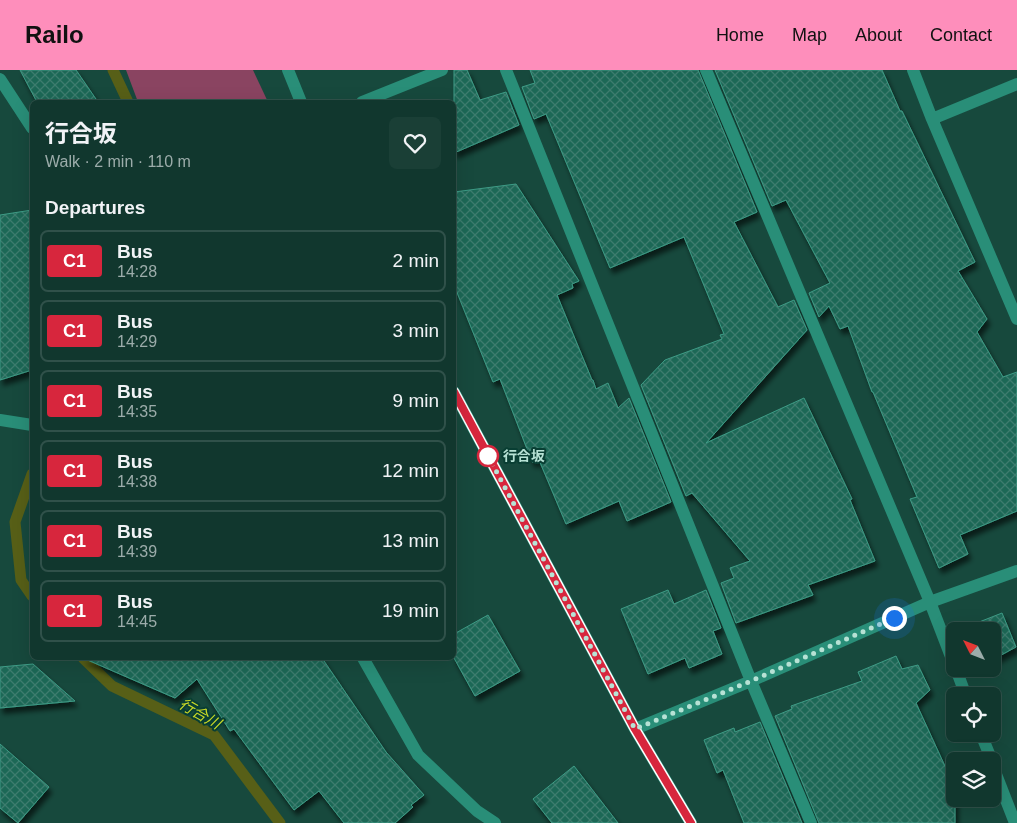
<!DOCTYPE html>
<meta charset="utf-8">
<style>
body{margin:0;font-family:Helvetica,"Noto Sans JP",sans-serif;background:#1a3f36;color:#f1f3f6;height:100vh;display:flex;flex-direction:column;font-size:19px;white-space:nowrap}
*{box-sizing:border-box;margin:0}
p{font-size:16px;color:#9cacaa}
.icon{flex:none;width:28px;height:28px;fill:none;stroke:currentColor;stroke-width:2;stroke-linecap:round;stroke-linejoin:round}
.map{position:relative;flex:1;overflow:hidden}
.details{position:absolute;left:30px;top:30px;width:426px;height:560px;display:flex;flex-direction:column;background:#11372e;border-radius:8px;box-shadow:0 5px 20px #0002,0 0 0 1px #30514a}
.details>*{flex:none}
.badge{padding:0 10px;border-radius:4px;font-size:18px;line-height:32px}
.needle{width:32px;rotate:312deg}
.buttons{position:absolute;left:946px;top:552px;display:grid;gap:10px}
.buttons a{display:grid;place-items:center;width:55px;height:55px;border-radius:8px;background:#11372e;box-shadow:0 5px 20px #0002,0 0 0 1px #30514a;font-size:25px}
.you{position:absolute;width:25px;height:25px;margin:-12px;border:4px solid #fff;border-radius:50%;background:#1a73e8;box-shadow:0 0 0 8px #1a73e833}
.map>.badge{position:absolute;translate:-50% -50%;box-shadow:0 0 0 2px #fff}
h2{padding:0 15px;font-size:19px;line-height:45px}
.round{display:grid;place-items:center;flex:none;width:52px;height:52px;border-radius:8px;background:#1a3f36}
.headline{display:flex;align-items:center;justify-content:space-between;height:85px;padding:0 15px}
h1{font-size:24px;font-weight:700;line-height:38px}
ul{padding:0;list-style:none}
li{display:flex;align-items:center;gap:15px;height:62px;margin:0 10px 8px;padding:0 5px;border:2px solid #30514a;border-radius:8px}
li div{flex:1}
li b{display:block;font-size:19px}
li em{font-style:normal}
li .badge{min-width:55px;font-weight:700;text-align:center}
header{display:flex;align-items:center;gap:30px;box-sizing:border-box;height:70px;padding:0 25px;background:#fe8ebb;color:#111}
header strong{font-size:24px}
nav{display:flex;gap:28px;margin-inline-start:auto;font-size:18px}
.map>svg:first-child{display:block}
</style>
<header>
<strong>Railo</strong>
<nav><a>Home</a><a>Map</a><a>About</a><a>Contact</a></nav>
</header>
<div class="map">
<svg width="1017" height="753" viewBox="0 0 1017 753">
<defs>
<pattern id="building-cross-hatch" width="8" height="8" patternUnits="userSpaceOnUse" patternTransform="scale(1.25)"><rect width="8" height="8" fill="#1e6757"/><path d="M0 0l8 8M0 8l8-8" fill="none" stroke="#3c7c6e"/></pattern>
<filter id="shadow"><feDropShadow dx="3" dy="5.5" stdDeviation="2.5" flood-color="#0009"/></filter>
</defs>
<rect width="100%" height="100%" fill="#17493d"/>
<path fill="#8a4461" d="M126 0H253L268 32H138Z"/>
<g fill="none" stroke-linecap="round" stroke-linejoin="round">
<path stroke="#575f17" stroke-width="11" d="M113 0 128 32
M32 404 15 452 21 510 32 526
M83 588 112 616 214 665 280 753"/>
</g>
<path fill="url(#building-cross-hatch)" stroke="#3e9c86" filter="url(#shadow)" d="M20 0H76L98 32H37Z
M454 0H467L480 30 506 22 519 55 454 83Z
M530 0H698L757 142 734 152 778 237 794 230 807 260 706 373 804 328 852 429 850 430 875 491 808 515 813 525 736 553 721 513 734 508 730 498 750 491 692 423 686 426 641 315 665 290 722 269 720 265 724 264 684 167 610 198 546 44 534 49 522 17 535 13Z
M715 0H882L900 41H902L975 192 958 201 987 249 977 262 1003 307 1017 302V441L960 465 968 484 939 498 910 429 917 427 873 322H872L848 256 840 259 829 236 819 247 809 223 830 213 786 130 772 136Z
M516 114 579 211 572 214 573 218 557 225 592 310H593L596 319 608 313 618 338 629 328 671 432 627 451 619 431 566 454 539 390 532 392 500 309 493 312 454 215V122Z
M32 140V300L0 310V145Z
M668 520 674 534 706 520 721 558 713 561 722 584 689 598 685 588 648 604 621 539Z
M1002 543 1016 577 992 590V561H966L969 556Z
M488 545 520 601 475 626 454 588V564Z
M896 586 902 599 918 595 930 620 916 633 955 718V753H819L775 646 792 639 791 636 862 611 858 602Z
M83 588H322L386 682 424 725 411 735 413 737 395 753H344L319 721 294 740 234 659 230 661 197 609 175 628Z
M33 594 75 631 0 638V597Z
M760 652 802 753H744L723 700 717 703 704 670 734 658 735 662Z
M0 674 49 717 18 753 0 738Z
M574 696 618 753H552L533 729Z"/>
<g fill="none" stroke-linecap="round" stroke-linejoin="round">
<path stroke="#298e78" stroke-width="12" d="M288 0 301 32
M506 0 751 611 811 753
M706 0 930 532 955 597
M913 0 932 49 1017 249
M0 9 32 58
M362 32 442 0
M932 49 1017 14
M454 322 635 659 691 753
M0 350 32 355
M363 588 418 685 477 741 495 753
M956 599 966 626
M635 659 751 611 930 532 1017 501
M981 664 992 691
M992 694 1015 753"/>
</g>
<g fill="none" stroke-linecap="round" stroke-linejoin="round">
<defs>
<path id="line" d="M454 322 635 659 691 753"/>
</defs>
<use href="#line" stroke="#fff" stroke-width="11"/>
<use href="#line" stroke="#d7263d" stroke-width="8"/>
<path stroke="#b7e2d5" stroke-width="5" stroke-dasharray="0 9" d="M488 386 635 659 751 611 894 548"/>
</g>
<circle fill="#fff" stroke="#d7263d" stroke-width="2.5" cx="488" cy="386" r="10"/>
<g text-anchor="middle" stroke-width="4" stroke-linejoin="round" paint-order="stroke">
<g font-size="14" font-weight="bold" fill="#b7e2d5" stroke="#093e33" text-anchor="start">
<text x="503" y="391">行合坂</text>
</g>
<g font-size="15" font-style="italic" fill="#cbdb27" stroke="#093e33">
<text transform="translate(200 644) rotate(30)" y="5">行合川</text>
</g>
</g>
</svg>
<div class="buttons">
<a><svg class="needle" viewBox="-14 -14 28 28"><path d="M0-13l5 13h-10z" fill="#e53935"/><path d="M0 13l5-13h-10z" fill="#9cacaa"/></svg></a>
<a><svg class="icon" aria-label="locate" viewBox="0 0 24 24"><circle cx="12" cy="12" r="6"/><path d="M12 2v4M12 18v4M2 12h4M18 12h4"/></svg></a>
<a><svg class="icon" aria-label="layers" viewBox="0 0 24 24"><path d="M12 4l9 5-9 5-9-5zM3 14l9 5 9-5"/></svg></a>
</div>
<div class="you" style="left:894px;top:548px"></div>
<section class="details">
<div class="headline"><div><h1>行合坂</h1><p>Walk · 2 min · 110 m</p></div><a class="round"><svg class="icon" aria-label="heart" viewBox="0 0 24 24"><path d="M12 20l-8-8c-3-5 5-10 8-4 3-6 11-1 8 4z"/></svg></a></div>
<h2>Departures</h2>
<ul>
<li><span class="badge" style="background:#d7263d;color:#fff">C1</span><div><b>Bus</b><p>14:28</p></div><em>2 min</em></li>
<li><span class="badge" style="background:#d7263d;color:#fff">C1</span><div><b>Bus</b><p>14:29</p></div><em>3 min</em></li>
<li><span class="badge" style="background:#d7263d;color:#fff">C1</span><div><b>Bus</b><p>14:35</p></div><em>9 min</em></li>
<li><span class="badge" style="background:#d7263d;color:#fff">C1</span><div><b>Bus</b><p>14:38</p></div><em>12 min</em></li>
<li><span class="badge" style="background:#d7263d;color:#fff">C1</span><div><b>Bus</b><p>14:39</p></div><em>13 min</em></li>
<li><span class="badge" style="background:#d7263d;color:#fff">C1</span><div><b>Bus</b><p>14:45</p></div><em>19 min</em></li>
</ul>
</section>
</div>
